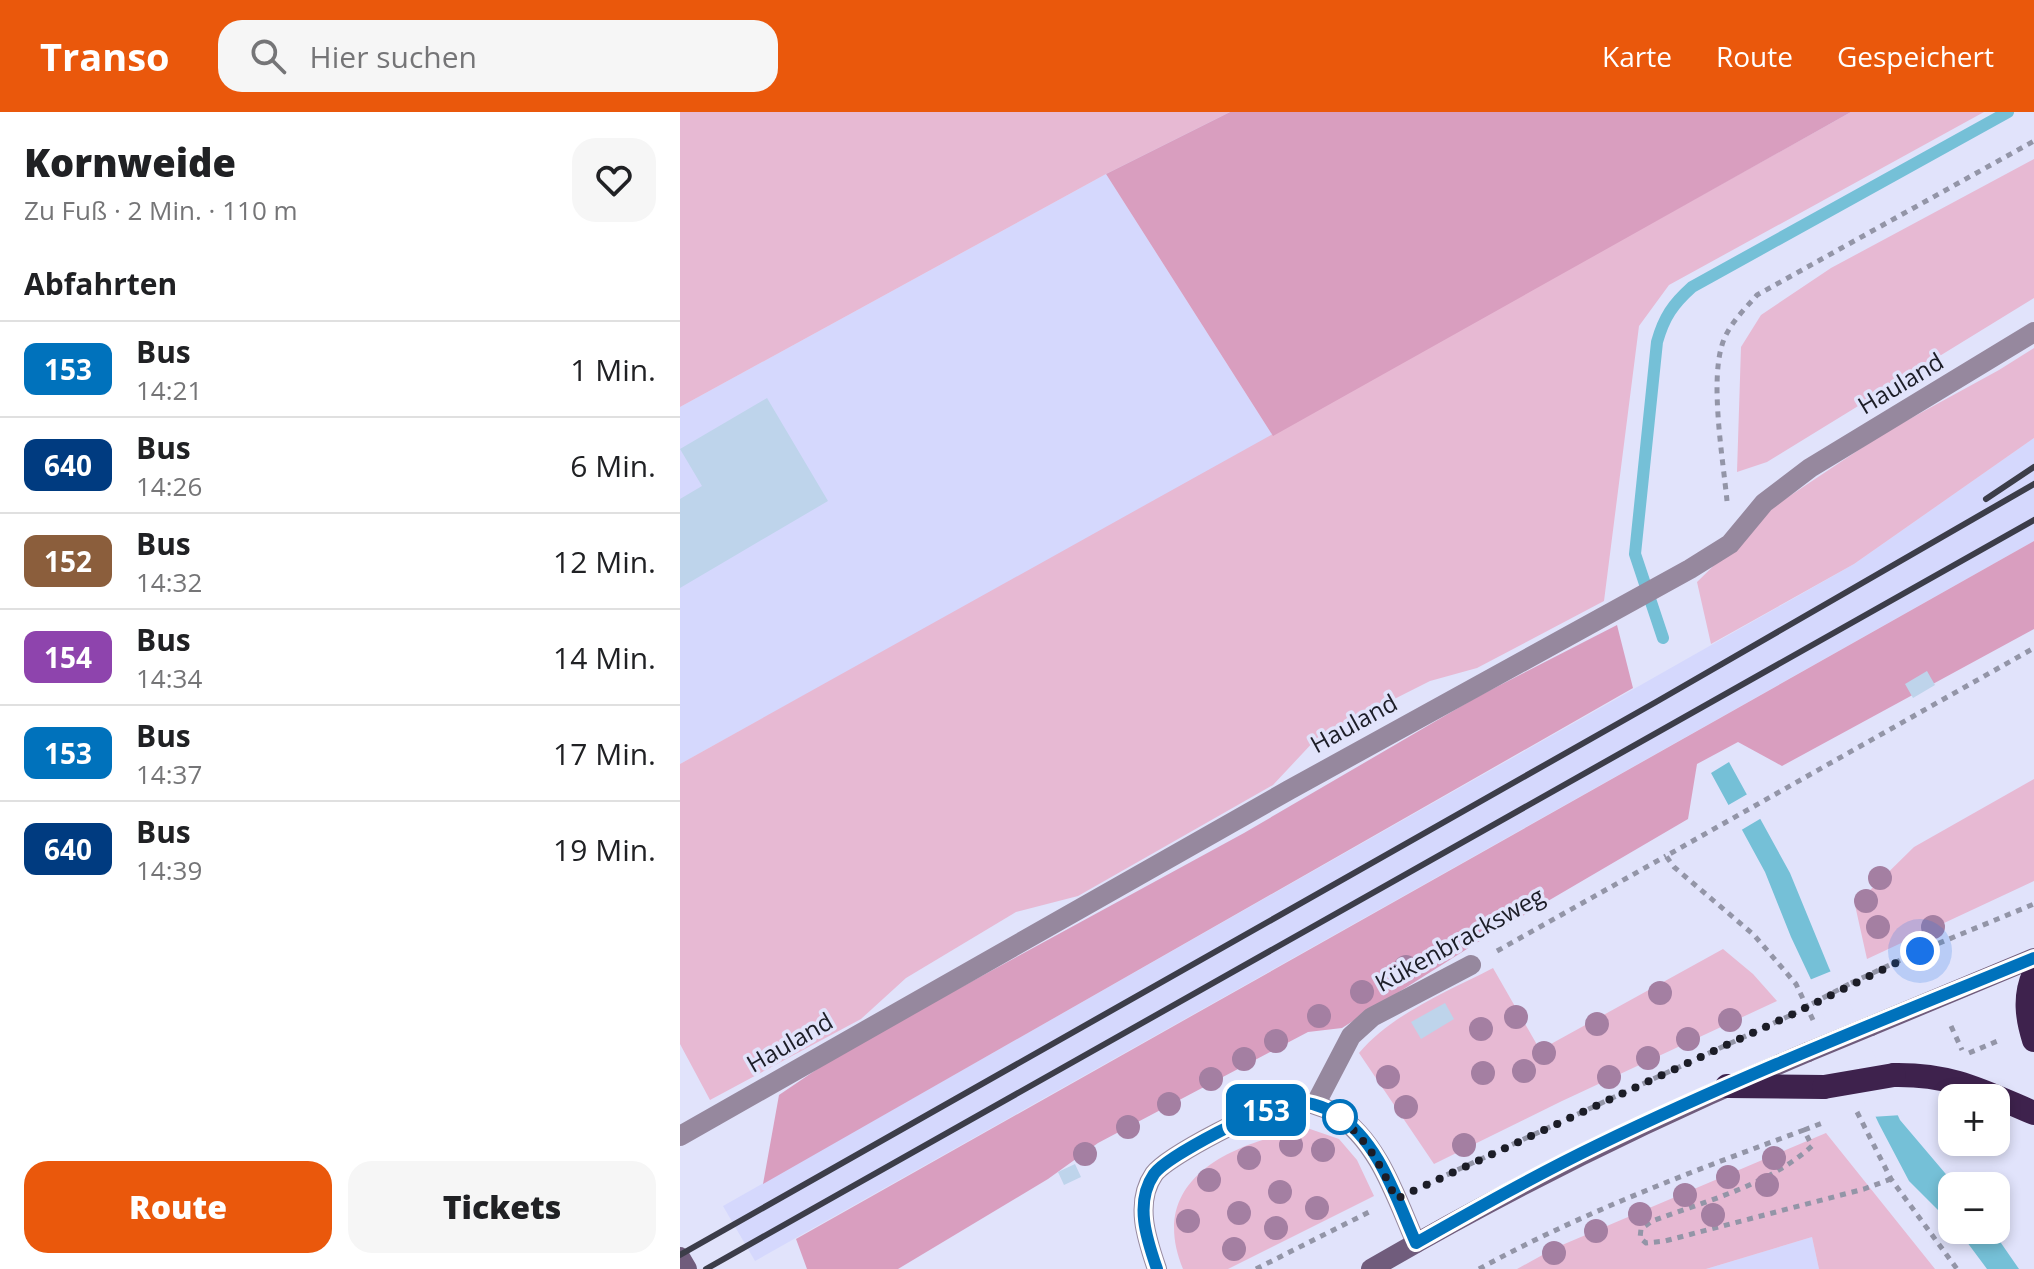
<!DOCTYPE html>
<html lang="de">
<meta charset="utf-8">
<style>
body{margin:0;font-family:"Open Sans",sans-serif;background:#f6f6f6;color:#202124;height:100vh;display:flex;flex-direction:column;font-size:30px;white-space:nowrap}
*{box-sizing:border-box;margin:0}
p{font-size:26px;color:#757577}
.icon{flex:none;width:44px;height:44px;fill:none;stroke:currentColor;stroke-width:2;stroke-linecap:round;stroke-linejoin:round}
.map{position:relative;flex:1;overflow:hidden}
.panel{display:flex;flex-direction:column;background:#fff;width:680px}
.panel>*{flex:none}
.badge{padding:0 16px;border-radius:12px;font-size:28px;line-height:52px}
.fabs{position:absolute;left:1258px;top:972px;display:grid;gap:16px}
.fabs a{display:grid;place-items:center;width:72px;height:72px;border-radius:16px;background:#fff;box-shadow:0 4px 12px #0003;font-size:40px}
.you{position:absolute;width:40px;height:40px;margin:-20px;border:6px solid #fff;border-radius:50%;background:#1a73e8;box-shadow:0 0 0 12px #1a73e833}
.map>.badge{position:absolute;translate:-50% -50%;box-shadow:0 0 0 4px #fff}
h2{padding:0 24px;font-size:30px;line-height:72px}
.round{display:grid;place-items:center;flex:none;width:84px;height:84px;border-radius:24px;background:#f6f6f6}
.overview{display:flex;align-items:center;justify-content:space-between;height:136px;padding:0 24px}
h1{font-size:38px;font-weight:800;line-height:60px}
.cta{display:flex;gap:16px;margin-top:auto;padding:16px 24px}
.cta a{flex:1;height:92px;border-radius:24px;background:#ea580c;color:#fff;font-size:32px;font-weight:800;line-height:92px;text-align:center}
.cta a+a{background:#f6f6f6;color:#202124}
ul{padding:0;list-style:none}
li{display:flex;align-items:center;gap:24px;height:96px;padding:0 24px;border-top:2px solid #e0e0e0}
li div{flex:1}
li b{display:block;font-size:30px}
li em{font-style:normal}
li .badge{min-width:88px;font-weight:700;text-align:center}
header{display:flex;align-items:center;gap:48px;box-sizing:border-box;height:112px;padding:0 40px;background:#ea580c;color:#fff}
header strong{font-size:38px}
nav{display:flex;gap:44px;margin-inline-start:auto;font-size:28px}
.search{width:560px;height:72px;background:#f6f6f6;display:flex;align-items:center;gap:20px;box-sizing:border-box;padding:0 28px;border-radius:24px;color:#757577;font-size:30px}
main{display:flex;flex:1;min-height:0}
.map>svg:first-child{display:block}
</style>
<header>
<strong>Transo</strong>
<div class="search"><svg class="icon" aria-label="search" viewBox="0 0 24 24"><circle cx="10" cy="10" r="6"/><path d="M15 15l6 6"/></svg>Hier suchen</div>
<nav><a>Karte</a><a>Route</a><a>Gespeichert</a></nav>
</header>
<main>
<section class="panel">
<div class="overview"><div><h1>Kornweide</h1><p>Zu Fuß · 2 Min. · 110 m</p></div><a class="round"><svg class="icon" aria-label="heart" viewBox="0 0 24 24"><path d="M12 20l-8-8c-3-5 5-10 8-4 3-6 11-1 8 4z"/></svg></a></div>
<h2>Abfahrten</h2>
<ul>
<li><span class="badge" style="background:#0072bc;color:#fff">153</span><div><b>Bus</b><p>14:21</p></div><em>1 Min.</em></li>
<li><span class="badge" style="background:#003b80;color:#fff">640</span><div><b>Bus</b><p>14:26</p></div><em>6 Min.</em></li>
<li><span class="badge" style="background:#8b5e3c;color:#fff">152</span><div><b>Bus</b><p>14:32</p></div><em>12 Min.</em></li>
<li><span class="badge" style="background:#8e44ad;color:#fff">154</span><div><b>Bus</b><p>14:34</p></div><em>14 Min.</em></li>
<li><span class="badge" style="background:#0072bc;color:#fff">153</span><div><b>Bus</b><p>14:37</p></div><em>17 Min.</em></li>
<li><span class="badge" style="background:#003b80;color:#fff">640</span><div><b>Bus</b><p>14:39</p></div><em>19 Min.</em></li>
</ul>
<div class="cta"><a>Route</a><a>Tickets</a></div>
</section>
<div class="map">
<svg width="1354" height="1157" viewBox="0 0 1354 1157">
<rect width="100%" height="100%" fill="#e1e3fb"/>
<path fill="#d5d8fd" d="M426 62 593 324 0 652V295Z
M1354 326V429L75 1149 43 1094 1174 452Z
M1132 1125 1139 1157H1026Z"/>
<path fill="#e7b9d3" d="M0 0H550L426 62 0 295Z
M1171 0H1304L989 173 959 214 924 489 797 556 750 569 637 626 593 673 398 784 336 800 226 866 181 907 30 988 0 932V652Z
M1354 47V186L1087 350 1057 360 1061 235 1081 203 1151 156Z
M1354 236V326L1174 452 1031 532 1017 470 1096 393 1204 321 1319 258Z
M1354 667V769L1187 847 1175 793 1234 735Z
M1043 837 1073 862 1097 889 882 989 754 1052 679 941C713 901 767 880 813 856L860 938Z
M630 1017 659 1027 677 1048 694 1084 548 1157H503C465 1065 556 1029 630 1017Z
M1146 1021 1255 1157H1139L1132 1125 1026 1157H837L875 1136Z"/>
<path fill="#d99ebf" d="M550 0H1171L593 324 426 62Z
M1354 429V517L1102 654 1058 630 1017 652 1008 707 798 830 662 916 628 920 418 1031 368 1067 218 1157H127L116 1127Z
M937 513 953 576 83 1072 99 983 164 939 564 721 797 585Z"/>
<path fill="#75c0d7" d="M1049 650 1110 761 1149 856 1220 1008 1276 1074H1272V1112L1229 1069 1199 1012 1111 825 1085 760 1031 661Z
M1278 1118H1312L1339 1157H1307Z"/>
<path fill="#e1e3fb" d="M1071 680 1085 704 1058 720 1045 695Z
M1154 858 1222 1003 1191 1005 1127 869Z"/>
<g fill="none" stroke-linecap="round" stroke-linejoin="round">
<path stroke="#75c0d7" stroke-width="12" d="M983 526 955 442 977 230C984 205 993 192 1012 175L1328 0"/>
</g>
<path fill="#bed4eb" d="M87 286 148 389 0 476V387L22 374 0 337Z
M1247 559 1255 573 1233 586 1225 572Z
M765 891 774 907 741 927 731 910Z
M395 1052 401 1065 384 1073 378 1060Z"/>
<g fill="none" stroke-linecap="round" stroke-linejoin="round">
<path stroke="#9395a7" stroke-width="5" stroke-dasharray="6 6" stroke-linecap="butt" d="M1047 389C1043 347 1030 272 1042 233 1048 213 1064 198 1077 183L1354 29
M817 839 986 744
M1240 839 1249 860
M1171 871 1240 839 1354 792
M1133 908 1116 872 1074 823 994 755 986 744 1354 536
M1271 914 1282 938
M1289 941 1320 928
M1177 1000 1211 1067 1277 1157
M1124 1018 1145 1010
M745 1073 1111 903
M576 1157 689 1100
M799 1157C903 1100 1013 1059 1124 1018L1132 1034C1089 1073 1026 1089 972 1109L961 1117 960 1126 966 1131 985 1129 1184 1077 1211 1067"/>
<path stroke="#96889e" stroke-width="20" d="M635 993 671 924 692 905 791 853
M0 1024 609 678 1010 457 1050 432 1084 391 1130 356 1354 220
M477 1157C467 1128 454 1091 474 1062 488 1043 585 994 609 990 624 988 643 994 656 1002 699 1030 716 1086 736 1131"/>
<path stroke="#705c7c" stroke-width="20" d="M1191 914 1354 846
M0 1145 7 1157
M691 1157C833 1074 976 1004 1128 940"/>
<path stroke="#3e224d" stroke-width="24" d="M1354 862C1344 884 1347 906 1354 928
M1214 963C1272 962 1302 979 1354 1001
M1047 974 1144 975"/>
<path stroke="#3c3d49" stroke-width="6" d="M1306 387 1354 355
M0 1143 976 590 1354 372
M26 1157 1354 408"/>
<path stroke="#9395a7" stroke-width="5" stroke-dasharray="6 6" stroke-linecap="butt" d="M1111 903 1171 871"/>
<path stroke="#705c7c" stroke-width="20" d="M1128 940 1191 914"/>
<path stroke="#3e224d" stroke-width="24" d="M1144 975 1214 963"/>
</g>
<g fill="#a47fa2">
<circle cx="1200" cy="766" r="12"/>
<circle cx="1186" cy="789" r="12"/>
<circle cx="1198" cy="815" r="12"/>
<circle cx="1253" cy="815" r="12"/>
<circle cx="726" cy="855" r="12"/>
<circle cx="682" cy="880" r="12"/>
<circle cx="980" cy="881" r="12"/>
<circle cx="639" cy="904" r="12"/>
<circle cx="836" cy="905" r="12"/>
<circle cx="1050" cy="908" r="12"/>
<circle cx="917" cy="912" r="12"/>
<circle cx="801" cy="917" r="12"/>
<circle cx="1008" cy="927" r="12"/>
<circle cx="596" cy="929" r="12"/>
<circle cx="864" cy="941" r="12"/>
<circle cx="968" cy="946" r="12"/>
<circle cx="564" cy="947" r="12"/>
<circle cx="844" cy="959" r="12"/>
<circle cx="803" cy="961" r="12"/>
<circle cx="708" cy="965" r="12"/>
<circle cx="929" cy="965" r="12"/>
<circle cx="531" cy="967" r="12"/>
<circle cx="489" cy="992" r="12"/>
<circle cx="726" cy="995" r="12"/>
<circle cx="448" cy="1015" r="12"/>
<circle cx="611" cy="1033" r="12"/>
<circle cx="784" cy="1033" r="12"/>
<circle cx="643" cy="1038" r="12"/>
<circle cx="405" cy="1042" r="12"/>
<circle cx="569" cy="1046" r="12"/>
<circle cx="1094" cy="1046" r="12"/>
<circle cx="1048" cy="1065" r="12"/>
<circle cx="529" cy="1068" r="12"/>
<circle cx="1087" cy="1073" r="12"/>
<circle cx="600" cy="1080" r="12"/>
<circle cx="1005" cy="1083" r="12"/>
<circle cx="637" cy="1096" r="12"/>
<circle cx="559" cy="1101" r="12"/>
<circle cx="960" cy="1102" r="12"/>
<circle cx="1033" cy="1103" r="12"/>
<circle cx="508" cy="1109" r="12"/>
<circle cx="596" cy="1116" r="12"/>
<circle cx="916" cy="1119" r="12"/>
<circle cx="554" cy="1137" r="12"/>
<circle cx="874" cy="1141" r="12"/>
</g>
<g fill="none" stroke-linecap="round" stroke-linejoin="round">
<defs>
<path id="line" d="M477 1157C467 1128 454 1091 474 1062 488 1043 585 994 609 990 624 988 643 994 656 1002 699 1029 716 1086 736 1131 796 1097 856 1063 918 1033 1060 964 1208 906 1354 846"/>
</defs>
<use href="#line" stroke="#fff" stroke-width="18"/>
<use href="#line" stroke="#0072bc" stroke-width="12"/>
<path stroke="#1c1d27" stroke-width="8" stroke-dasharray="0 14.4" d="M660 1005 656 1002C689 1030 698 1048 716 1087L1111 903 1240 839"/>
</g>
<circle fill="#fff" stroke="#0072bc" stroke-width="4" cx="660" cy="1005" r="16"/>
<g text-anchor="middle" stroke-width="7" stroke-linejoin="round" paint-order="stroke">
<g font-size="24" fill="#1c1d27" stroke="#e1e3fb">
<text transform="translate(1221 272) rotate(-31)" y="8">Hauland</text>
<text transform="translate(674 612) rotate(-29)" y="8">Hauland</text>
<text transform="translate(780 828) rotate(-29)" y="8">Kükenbracksweg</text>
<text transform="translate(110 931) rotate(-30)" y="8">Hauland</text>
</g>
</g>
</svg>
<div class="fabs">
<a>+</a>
<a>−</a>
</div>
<div class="you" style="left:1240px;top:839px"></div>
<b class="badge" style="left:586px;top:998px;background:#0072bc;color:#fff">153</b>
</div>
</main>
